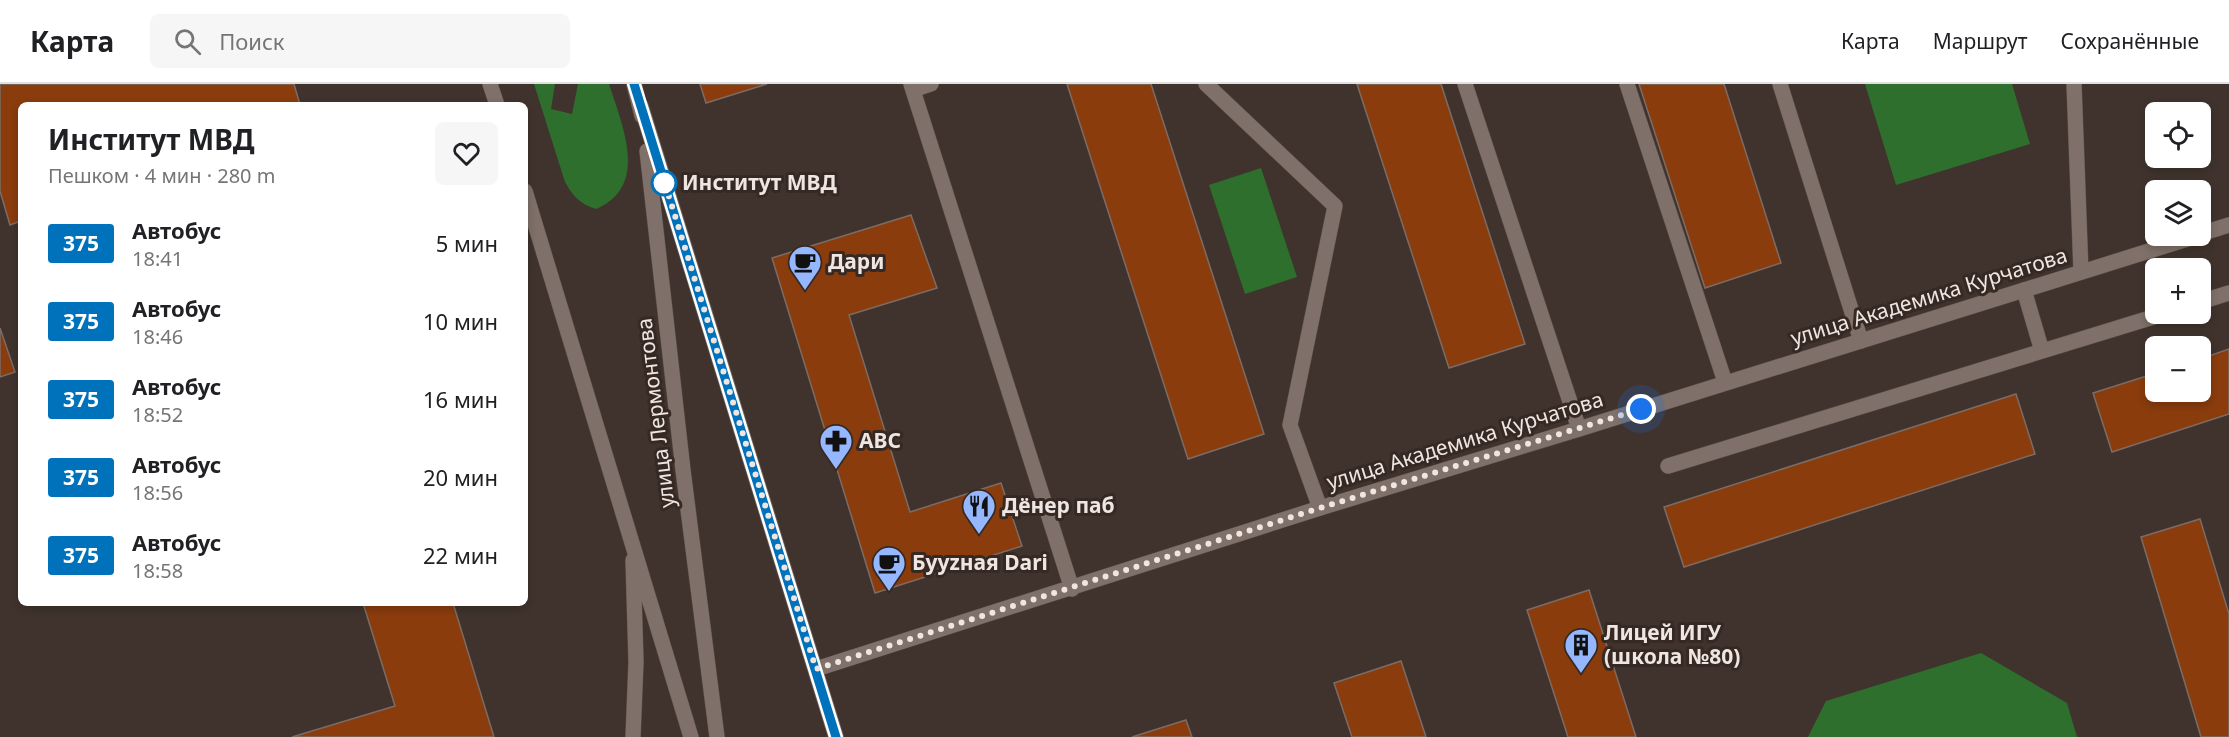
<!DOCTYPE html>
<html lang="ru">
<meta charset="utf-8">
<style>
body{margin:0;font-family:"Noto Sans",sans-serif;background:#f6f6f6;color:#202124;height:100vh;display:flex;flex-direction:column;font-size:22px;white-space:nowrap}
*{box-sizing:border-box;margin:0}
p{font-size:20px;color:#757577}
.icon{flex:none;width:33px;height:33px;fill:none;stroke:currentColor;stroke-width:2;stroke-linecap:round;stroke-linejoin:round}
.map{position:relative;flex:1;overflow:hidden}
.details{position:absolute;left:18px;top:18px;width:510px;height:504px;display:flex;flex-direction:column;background:#fff;border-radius:9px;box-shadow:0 3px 9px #0003}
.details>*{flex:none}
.badge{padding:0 12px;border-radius:4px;font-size:21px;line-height:39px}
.tools{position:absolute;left:2145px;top:18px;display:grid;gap:12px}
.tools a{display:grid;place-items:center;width:66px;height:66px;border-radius:9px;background:#fff;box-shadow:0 3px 9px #0003;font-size:30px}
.you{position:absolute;width:30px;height:30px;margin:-15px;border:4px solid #fff;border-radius:50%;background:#1a73e8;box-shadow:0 0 0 9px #1a73e833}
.map>.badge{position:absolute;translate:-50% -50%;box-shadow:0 0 0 3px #fff}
.round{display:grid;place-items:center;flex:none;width:63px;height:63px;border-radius:9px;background:#f6f6f6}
.overview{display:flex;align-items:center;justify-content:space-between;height:102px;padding:0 30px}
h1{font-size:28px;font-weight:700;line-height:45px}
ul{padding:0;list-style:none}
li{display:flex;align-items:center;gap:18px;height:78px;padding:0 30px}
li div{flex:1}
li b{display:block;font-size:22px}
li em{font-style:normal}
li .badge{min-width:66px;font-weight:700;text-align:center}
header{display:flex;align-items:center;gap:36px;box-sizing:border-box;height:84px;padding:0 30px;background:#fff;border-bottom:2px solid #e0e0e0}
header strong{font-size:28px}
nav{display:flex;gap:33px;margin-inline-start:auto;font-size:21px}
.search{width:420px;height:54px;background:#f6f6f6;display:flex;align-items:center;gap:15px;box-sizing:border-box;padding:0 21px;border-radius:9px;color:#757577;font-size:22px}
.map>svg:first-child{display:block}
</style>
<header>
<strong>Карта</strong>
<div class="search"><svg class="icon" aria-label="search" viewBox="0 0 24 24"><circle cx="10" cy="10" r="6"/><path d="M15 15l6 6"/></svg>Поиск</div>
<nav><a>Карта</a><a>Маршрут</a><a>Сохранённые</a></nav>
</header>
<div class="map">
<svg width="2229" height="653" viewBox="0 0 2229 653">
<rect width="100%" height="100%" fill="#40332d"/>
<path fill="#2e6f2e" d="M534 0H555L551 25 572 30 578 0H609C622 41 650 102 596 125 580 120 573 112 565 98Z
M1865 0H2012L2030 60 1896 101Z
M1261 84 1297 193 1245 210 1209 101Z
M1981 569 2067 619 2077 653H1808L1826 617Z"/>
<path fill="#8a3c0d" stroke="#7b6c65" stroke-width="1.5" d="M0 0H294L300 21H21V137L10 141 0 107Z
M700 0H767L706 19Z
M1067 0H1151L1264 350 1188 375Z
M1357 0H1441L1525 260 1449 284Z
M1639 0H1724L1781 179 1705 204Z
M911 131 937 204 849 231 910 428 1001 399 1022 462 875 509 772 174Z
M0 244 15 288 0 293Z
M2229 265V330L2112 368 2093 309 2156 289V308H2200V275Z
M2016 310 2035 370 1684 483 1664 423Z
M2200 435 2229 530V653H2201L2141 453Z
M1589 506 1636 653H1568L1527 526Z
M363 519H453L494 653H292L395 622Z
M1401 577 1426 653H1352L1334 599Z
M1186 636 1192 653H1132Z"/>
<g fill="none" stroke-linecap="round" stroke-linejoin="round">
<defs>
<path id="lane" d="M911 0 1072 505
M1206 0 1335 122 1290 341 1320 424
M1465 0 1579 345
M1627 0 1725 298
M1780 0 1861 257
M2074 0 2081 188
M913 6 931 0
M2024 206 2042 267
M2200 218 2229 209
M1668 382 2163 230"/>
<path id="street" d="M2200 150 2229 141
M816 585 1320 424 1579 345 2197 152"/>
<path id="secondary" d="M490 0 497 21
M634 0 642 32
M641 22 836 653
M647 67 683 386 717 653
M525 107 691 653
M633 653 636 578 633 476"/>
</defs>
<use href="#lane" stroke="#5a504a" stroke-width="16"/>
<use href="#street" stroke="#5a504a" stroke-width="16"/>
<use href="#secondary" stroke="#5a504a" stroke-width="16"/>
<use href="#lane" stroke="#7f7069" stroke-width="15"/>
<use href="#street" stroke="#7f7069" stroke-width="15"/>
<use href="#secondary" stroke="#7f7069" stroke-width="15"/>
</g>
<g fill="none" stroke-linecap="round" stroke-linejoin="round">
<defs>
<path id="line" d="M634 0 836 653"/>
</defs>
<use href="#line" stroke="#fff" stroke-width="14"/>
<use href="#line" stroke="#0072bc" stroke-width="9"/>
<path stroke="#efe6e2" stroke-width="6" stroke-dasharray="0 10.8" d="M664 99 662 90 816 585 1320 424 1641 325"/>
</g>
<defs>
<symbol id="cafe-pin" viewBox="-11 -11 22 30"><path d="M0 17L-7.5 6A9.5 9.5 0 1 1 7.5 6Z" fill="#94b7fd" stroke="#362923"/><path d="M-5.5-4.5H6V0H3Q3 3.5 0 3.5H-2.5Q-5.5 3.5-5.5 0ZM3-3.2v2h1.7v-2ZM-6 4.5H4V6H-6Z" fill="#111"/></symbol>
<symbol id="pharmacy-pin" viewBox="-11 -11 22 30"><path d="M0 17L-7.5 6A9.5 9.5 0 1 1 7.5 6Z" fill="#94b7fd" stroke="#362923"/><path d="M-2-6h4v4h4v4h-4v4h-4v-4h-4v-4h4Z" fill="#111"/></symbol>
<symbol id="restaurant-pin" viewBox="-11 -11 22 30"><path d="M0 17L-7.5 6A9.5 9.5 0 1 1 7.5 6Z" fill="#94b7fd" stroke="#362923"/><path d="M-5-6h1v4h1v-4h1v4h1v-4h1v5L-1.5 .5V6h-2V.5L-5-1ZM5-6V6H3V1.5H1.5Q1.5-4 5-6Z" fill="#111"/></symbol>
<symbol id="building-pin" viewBox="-11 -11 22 30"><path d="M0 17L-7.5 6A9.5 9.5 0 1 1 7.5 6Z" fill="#94b7fd" stroke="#362923"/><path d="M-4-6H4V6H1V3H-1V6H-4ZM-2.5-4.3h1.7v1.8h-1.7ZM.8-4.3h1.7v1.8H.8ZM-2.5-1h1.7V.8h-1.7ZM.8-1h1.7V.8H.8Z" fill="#111"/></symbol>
</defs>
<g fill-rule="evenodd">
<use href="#cafe-pin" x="786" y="159" width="38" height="52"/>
<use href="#pharmacy-pin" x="817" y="338" width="38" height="52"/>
<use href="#restaurant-pin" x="960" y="403" width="38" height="52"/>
<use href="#cafe-pin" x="870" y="460" width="38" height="52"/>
<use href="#building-pin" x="1562" y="542" width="38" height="52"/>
</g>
<circle fill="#fff" stroke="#0072bc" stroke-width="3" cx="664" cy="99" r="12"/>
<g text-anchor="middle" stroke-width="6" stroke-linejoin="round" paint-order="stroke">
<g font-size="21" font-weight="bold" fill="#efe6e2" stroke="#362923" text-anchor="start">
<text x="682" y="106">Институт МВД</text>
</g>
<g font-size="21" font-weight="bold" fill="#efe6e2" stroke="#362923" text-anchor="start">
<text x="828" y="185">Дари</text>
<text x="859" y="364">ABC</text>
<text x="1002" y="429">Дёнер паб</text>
<text x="912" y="486">Бууzная Dari</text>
<text x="1604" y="556">Лицей ИГУ<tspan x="1604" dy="24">(школа №80)</tspan></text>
</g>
<g font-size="21" fill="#efe6e2" stroke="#362923">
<text transform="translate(1929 213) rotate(-17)" y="7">улица Академика Курчатова</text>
<text transform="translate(656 329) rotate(-97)" y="7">улица Лермонтова</text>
<text transform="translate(1465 357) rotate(-17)" y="7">улица Академика Курчатова</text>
</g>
</g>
</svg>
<div class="tools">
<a><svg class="icon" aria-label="locate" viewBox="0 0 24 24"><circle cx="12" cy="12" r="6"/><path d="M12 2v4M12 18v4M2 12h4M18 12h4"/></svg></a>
<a><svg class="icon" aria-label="layers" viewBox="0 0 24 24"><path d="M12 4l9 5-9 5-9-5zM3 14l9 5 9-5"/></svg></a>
<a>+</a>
<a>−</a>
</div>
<div class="you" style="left:1641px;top:325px"></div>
<section class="details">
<div class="overview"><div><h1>Институт МВД</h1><p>Пешком · 4 мин · 280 m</p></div><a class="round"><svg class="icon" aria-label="heart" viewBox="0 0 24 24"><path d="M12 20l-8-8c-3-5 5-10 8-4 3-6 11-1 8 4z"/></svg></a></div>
<ul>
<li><span class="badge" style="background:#0072bc;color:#fff">375</span><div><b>Автобус</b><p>18:41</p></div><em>5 мин</em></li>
<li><span class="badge" style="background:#0072bc;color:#fff">375</span><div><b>Автобус</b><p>18:46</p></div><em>10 мин</em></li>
<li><span class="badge" style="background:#0072bc;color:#fff">375</span><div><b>Автобус</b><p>18:52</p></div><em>16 мин</em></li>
<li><span class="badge" style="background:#0072bc;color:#fff">375</span><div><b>Автобус</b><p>18:56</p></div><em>20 мин</em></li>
<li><span class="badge" style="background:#0072bc;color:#fff">375</span><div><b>Автобус</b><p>18:58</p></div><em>22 мин</em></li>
</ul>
</section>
</div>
